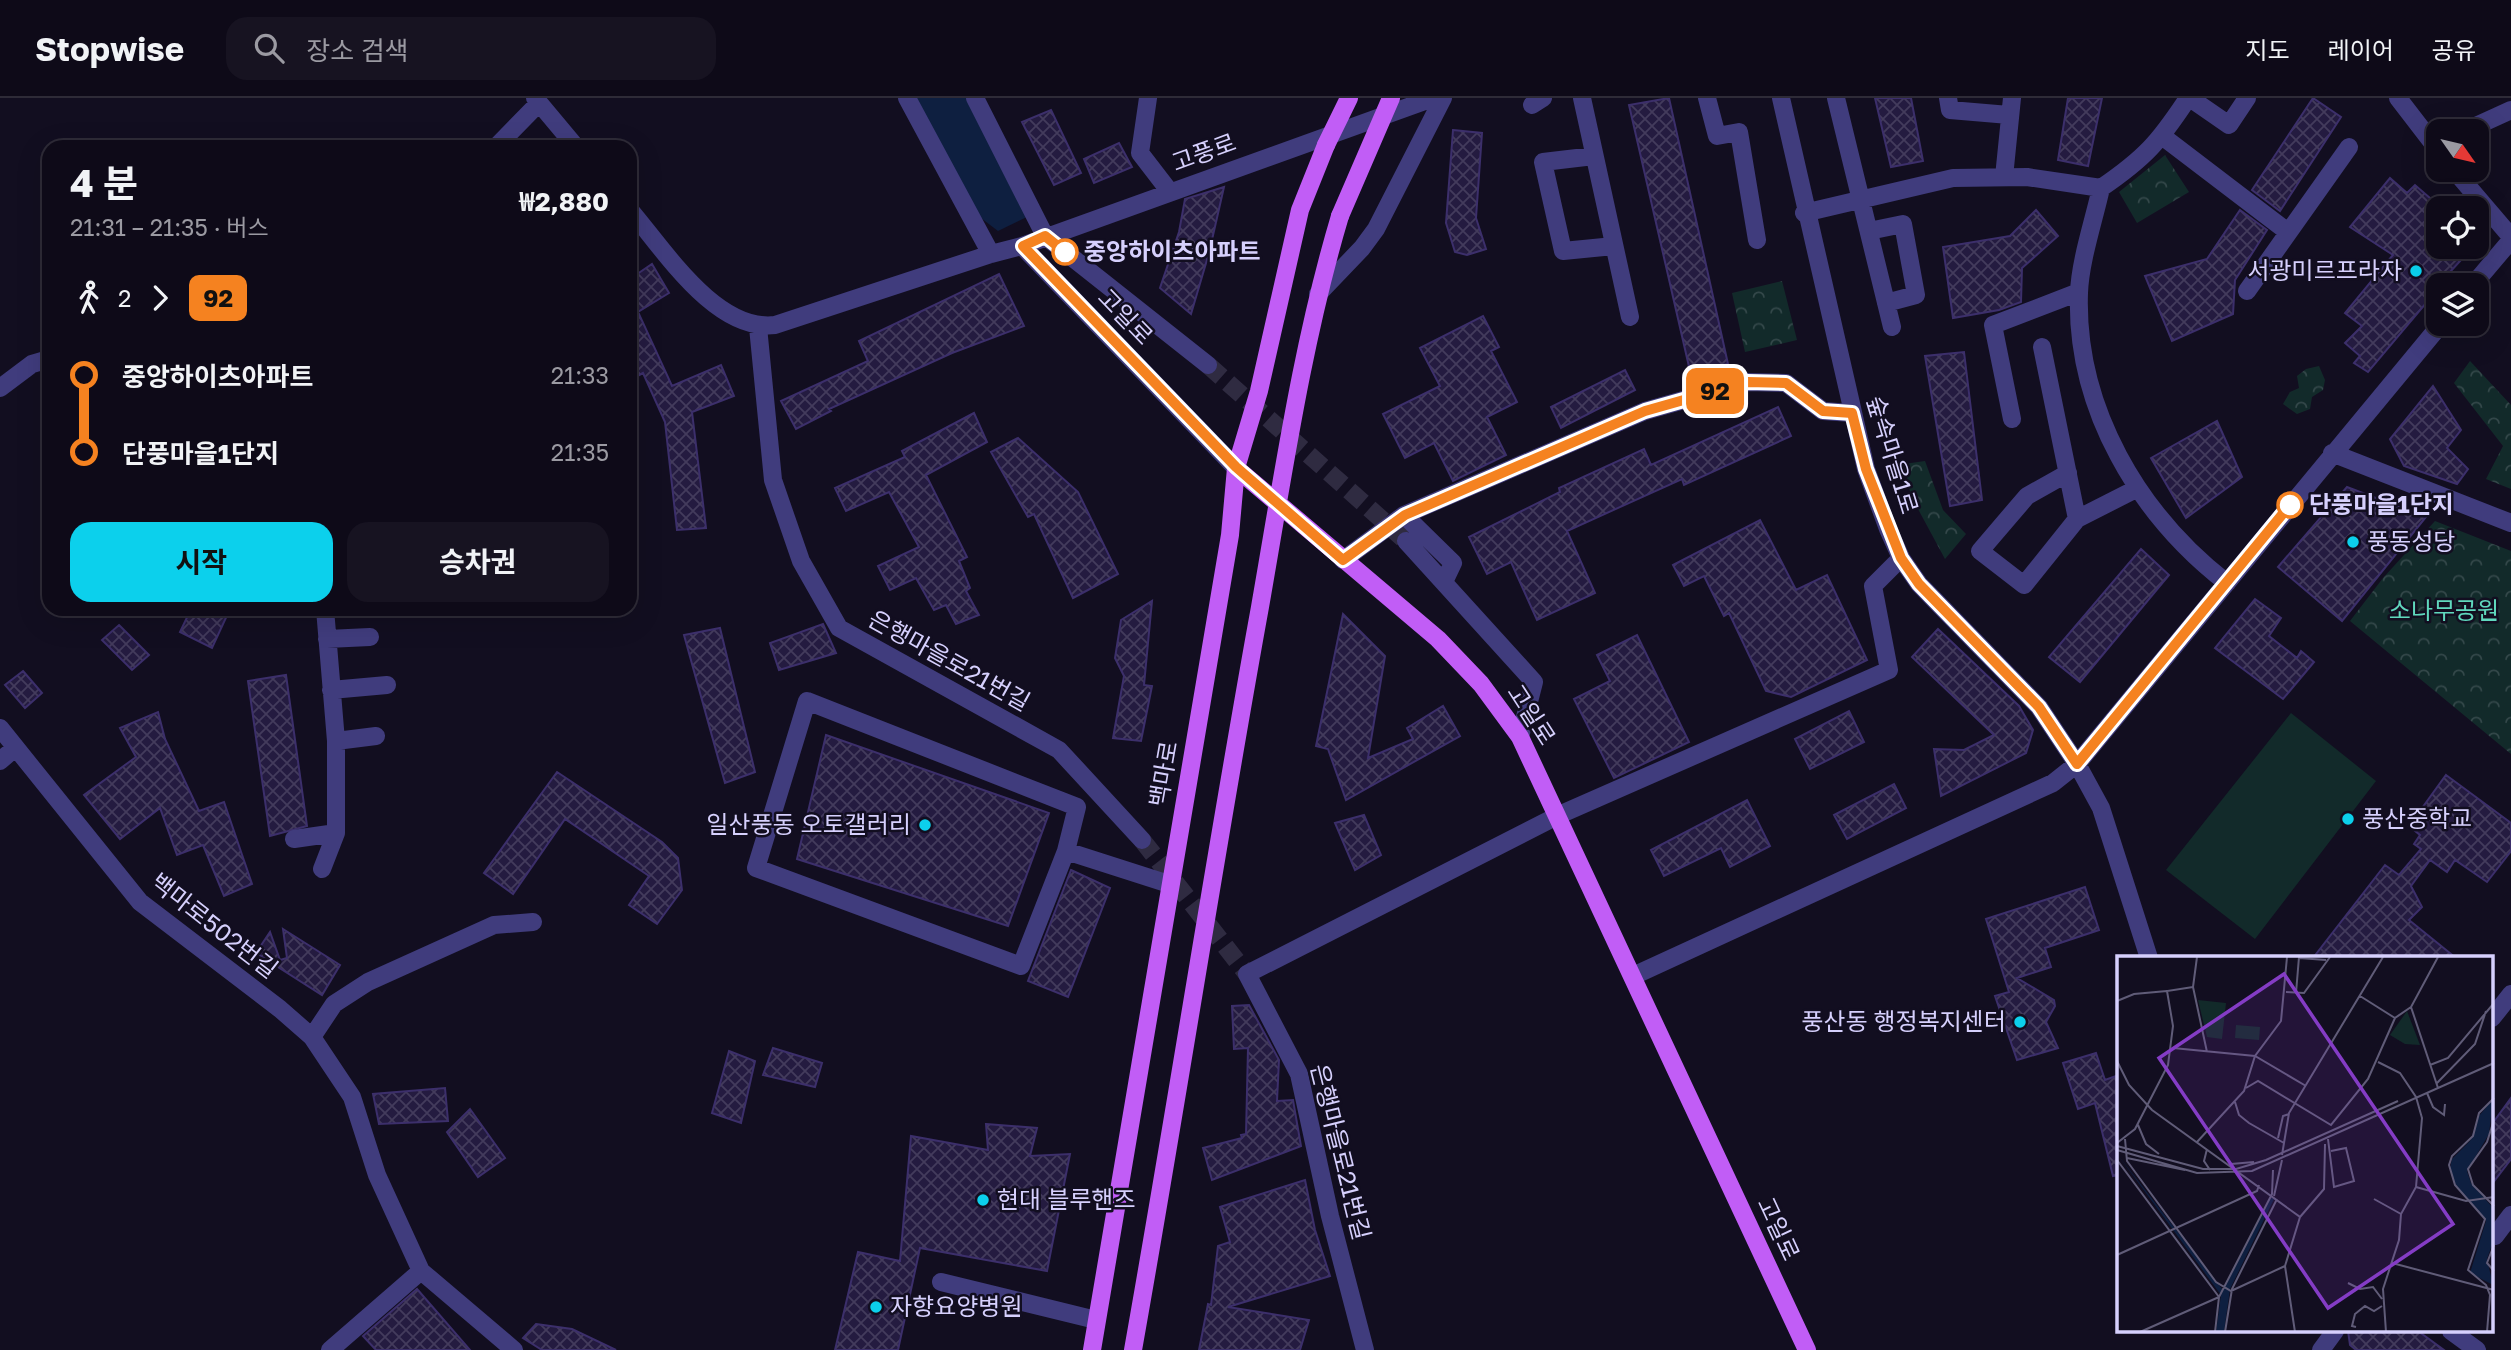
<!DOCTYPE html>
<html lang="ko">
<meta charset="utf-8">
<style>
body{margin:0;font-family:"Golos Text","Noto Sans KR",sans-serif;background:#171321;color:#f1f3f6;height:100vh;display:flex;flex-direction:column;font-size:26px;white-space:nowrap}
*{box-sizing:border-box;margin:0}
p{font-size:23px;color:#9b9aa2}
.icon{flex:none;width:38px;height:38px;fill:none;stroke:currentColor;stroke-width:2;stroke-linecap:round;stroke-linejoin:round}
.map{position:relative;flex:1;overflow:hidden}
.panel{position:absolute;left:42px;top:42px;width:595px;height:476px;display:flex;flex-direction:column;background:#0e0a18;border-radius:21px;box-shadow:0 7px 28px #0002,0 0 0 2px #2e2b37}
.panel>*{flex:none}
.badge{padding:0 14px;border-radius:10px;font-size:24px;line-height:46px}
.needle{width:46px;rotate:124deg}
.tools{position:absolute;left:2426px;top:21px;display:grid;gap:14px}
.tools a{display:grid;place-items:center;width:63px;height:63px;border-radius:14px;background:#0e0a18;box-shadow:0 7px 28px #0002,0 0 0 2px #2e2b37;font-size:35px}
.map>.badge{position:absolute;translate:-50% -50%;box-shadow:0 0 0 4px #fff}
.legs{display:flex;align-items:center;gap:10px;height:77px;padding:0 28px;font-size:23px}
.legs p{margin-inline-start:auto}
.head{display:flex;align-items:center;justify-content:space-between;height:119px;padding:0 28px}
h1{font-size:38px;font-weight:700;line-height:52px}
.cta{display:flex;gap:14px;margin-top:auto;padding:14px 28px}
.cta a{flex:1;height:80px;border-radius:21px;background:#0cd0ec;color:#111;font-size:28px;font-weight:700;line-height:80px;text-align:center}
.cta a+a{background:#171321;color:#f1f3f6}
ul{padding:0 28px;list-style:none}
li{display:flex;align-items:center;gap:24px;height:77px;font-size:26px}
li i{display:grid;place-items:center;width:10px;height:100%;margin:0 9px;background:currentColor}
li i::after{content:'';width:18px;height:18px;margin:-9px;border:5px solid;border-radius:50%;background:#0e0a18}
li p{margin-inline-start:auto}
li:first-child i{background:linear-gradient(#0000 50%,currentColor 0)}
li:last-child i{background:linear-gradient(currentColor 50%,#0000 0)}
header{display:flex;align-items:center;gap:42px;box-sizing:border-box;height:98px;padding:0 35px;background:#0e0a18;border-bottom:2px solid #2e2b37}
header strong{font-size:33px}
nav{display:flex;gap:38px;margin-inline-start:auto;font-size:24px}
.search{width:490px;height:63px;background:#171321;display:flex;align-items:center;gap:18px;box-sizing:border-box;padding:0 24px;border-radius:21px;color:#9b9aa2;font-size:26px}
.map>svg:first-child{display:block}
</style>
<header>
<strong>Stopwise</strong>
<div class="search"><svg class="icon" aria-label="search" viewBox="0 0 24 24"><circle cx="10" cy="10" r="6"/><path d="M15 15l6 6"/></svg>장소 검색</div>
<nav><a>지도</a><a>레이어</a><a>공유</a></nav>
</header>
<div class="map">
<svg width="2511" height="1252" viewBox="0 0 2511 1252">
<defs>
<pattern id="park-crowns" width="20" height="18" patternUnits="userSpaceOnUse" patternTransform="scale(1.75)"><rect width="20" height="18" fill="#122a2a"/><path d="M2 6a3 3 0 1 1 6 0M12 15a3 3 0 1 1 6 0" fill="none" stroke="#34484a"/></pattern>
<pattern id="building-cross-hatch" width="8" height="8" patternUnits="userSpaceOnUse" patternTransform="scale(1.75)"><rect width="8" height="8" fill="#241b40"/><path d="M0 0l8 8M0 8l8-8" fill="none" stroke="#433b5c"/></pattern>
</defs>
<rect width="100%" height="100%" fill="#120e20"/>
<path fill="#122a2a" d="M2291 615 2376 683 2255 841 2166 772Z"/>
<path fill="url(#park-crowns)" d="M2165 57 2189 94 2137 125 2119 94Z
M1782 183 1797 242 1745 254 1732 195Z
M2470 263 2511 307V391L2486 381 2503 348 2454 285Z
M2319 268 2325 282 2323 292 2312 299 2310 311 2297 316 2283 306 2290 294 2299 290 2297 278 2306 271Z
M1925 363 1943 412 1966 436 1945 461 1911 398 1904 366Z
M2435 423 2511 453V656L2350 523 2383 480Z"/>
<path fill="#0e1f40" d="M915 0H968L1031 117 998 133 981 120Z"/>
<path fill="url(#building-cross-hatch)" stroke="#3c2f6b" stroke-width="2" d="M1669 0 1728 266 1690 273 1629 7Z
M1875 0H1911L1923 63 1891 69Z
M2068 0H2102L2088 68 2058 62Z
M2313 0 2341 19 2280 113 2252 92Z
M1051 12 1081 75 1054 87 1022 24Z
M1453 32 1482 35 1476 120 1486 151 1467 157 1455 154 1446 125Z
M1119 45 1132 69 1094 85 1084 61Z
M2390 80 2407 95 2415 87 2438 107V149H2473L2438 187V191L2368 274 2354 265 2360 258 2345 245 2362 228 2345 215 2393 157 2350 129Z
M1224 89 1209 155 1191 216 1160 190 1179 134 1185 101Z
M2036 112 2058 138 2022 170 2021 204 1999 212 1953 220 1943 149 2010 138Z
M2240 112 2267 132 2235 182 2233 216 2172 243 2145 178 2207 161Z
M652 166 669 195 638 214 672 288 721 267 734 298 692 314 706 430 677 432 665 324 643 275 630 282V181Z
M999 176 1024 228 952 255 829 311 831 313 796 331 781 303 868 263 859 243Z
M1483 218 1499 249 1491 253 1517 304 1487 319 1506 357 1453 383 1434 345 1405 360 1383 316 1440 288 1420 250Z
M1964 254 1982 402 1950 408 1925 258Z
M1625 272 1635 292 1561 330 1551 309Z
M2433 288 2461 332 2447 350 2468 371 2457 386 2404 368 2390 341Z
M1778 309 1791 338 1684 387 1682 381 1567 433 1595 495 1537 522 1511 464 1487 476 1469 439 1560 394 1559 390 1644 351 1651 367Z
M974 315 987 344 926 377 967 459 959 463 970 490 966 493 979 517 956 526 946 507 934 512 916 480 890 492 878 468 919 449 889 394 846 413 835 390 905 359 902 353Z
M2217 323 2242 379 2186 420 2151 360Z
M1018 340 1078 394 1118 476 1073 500 1034 416 1028 419 991 354Z
M2347 389 2426 419 2342 523 2278 469Z
M1760 422 1796 492 1827 477 1867 562 1791 599 1766 593 1729 515 1724 518 1704 478 1684 488 1673 467Z
M2141 451 2169 477 2080 584 2049 559Z
M2255 501 2281 520 2269 538 2297 560 2301 553 2314 564 2283 601 2215 550Z
M1152 503 1144 587 1152 588 1141 643 1113 640 1124 578 1115 560 1121 522Z
M191 511H230L212 550 180 534Z
M1343 516 1385 558 1368 660 1413 641 1407 630 1443 608 1460 638 1346 702 1328 651 1316 648Z
M823 526 836 555 779 572 770 545Z
M119 527 149 557 132 572 102 542Z
M720 530 755 674 725 685 684 537Z
M1938 531 2019 608 2033 632 2026 655 1941 698 1934 651 1964 652 1994 637 1912 559Z
M1637 537 1689 644 1614 680 1574 601 1610 583 1597 557Z
M23 573 42 595 25 610 5 587Z
M286 577 307 728 270 738 248 583Z
M1849 613 1864 644 1810 671 1795 641Z
M158 614 165 641 199 713 224 704 252 786 224 798 203 747 177 757 160 710 120 741 84 697 136 659 120 630Z
M826 637 1049 715 1008 828 797 761Z
M557 674 662 744 678 760 682 792 657 826 629 807 649 778 565 721 513 796 484 775Z
M2446 677 2511 725V753L2487 784 2455 762 2447 774 2430 762 2411 788 2422 809 2409 822 2456 860H2313L2385 767 2399 777 2421 751 2414 746 2420 737 2409 728Z
M1894 686 1906 710 1847 741 1834 717Z
M1747 702 1770 748 1730 769 1721 750 1664 778 1651 752Z
M1364 717 1381 757 1355 772 1335 725Z
M1071 772 1110 790 1068 899 1028 883Z
M2085 789 2099 832 2045 850 2051 869 2017 880 2054 902 2055 908 2046 924 2058 950 2017 962 1995 898 2009 894 1986 821Z
M283 831 340 867 322 897 256 855 270 834 280 862 287 860Z
M1249 907 1279 962 1277 1003 1293 1002 1301 1048 1212 1082 1203 1050 1242 1040 1241 1037 1246 1036 1248 950 1234 951 1232 908Z
M773 950 822 965 815 989 763 977Z
M729 953 755 963 741 1025 712 1015Z
M2096 955 2105 982 2119 977V1077L2113 1078 2095 1005 2078 1011 2063 965Z
M445 990 448 1023 379 1026 373 996Z
M2511 1000V1061L2492 1086V1026Z
M470 1011 505 1060 478 1079 447 1034Z
M986 1026 1037 1030 1030 1058 1070 1056 1047 1173 920 1150 898 1252H835L858 1154 900 1163 911 1038 988 1052Z
M1305 1082 1315 1132 1330 1178 1228 1209 1309 1222 1300 1252H1199L1208 1206 1211 1207 1218 1148 1230 1144 1220 1109Z
M417 1191 470 1252H376L363 1238Z
M536 1226 572 1231 616 1252H542L523 1240Z
M2348 1233H2418L2444 1252H2356L2350 1247Z"/>
<g fill="none" stroke-linecap="round" stroke-linejoin="round">
<path stroke="#2f2b41" stroke-width="18" stroke-dasharray="18 9" stroke-linecap="butt" d="M1208 267 1406 443
M1142 742 1247 876"/>
<path stroke="#403c7d" stroke-width="18" d="M535 0 576 49
M907 0 991 156
M975 0 1045 138 1208 267
M1148 0 1140 55 1170 94
M1582 0 1630 219
M1707 0 1717 38 1739 34 1757 142
M1781 0 1866 371 1888 431 1901 460 1919 486 2039 609 2077 666 2101 710 2149 860
M1836 0 1892 229
M1948 0 1950 12 2009 17
M2190 0 2229 27 2247 0
M2398 0 2438 52
M1532 7 1543 0
M2465 33 2511 12
M2162 38 2288 134
M496 49 538 6
M1594 58 1543 64 1563 153 1614 148
M2454 72 2511 139
M2004 79 2012 0
M2101 90C2094 122 2080 163 2079 195 2075 310 2139 417 2227 485
M630 112C665 153 716 234 775 227L991 156 1022 148 1433 0
M1804 115 1953 80 2027 79 2101 90C2145 60 2159 44 2188 0
M1869 133 1903 126 1916 197 1886 205
M1022 148 1236 370
M2473 187 2511 142
M2247 193 2349 49
M1318 196 1362 150 1376 131 1443 0
M758 229 773 382 801 463 839 530 1059 652 1142 742
M2042 249 2077 421
M0 290 32 266 49 261
M2012 321 1993 227 2079 194
M2332 355 2511 425
M2068 375 2027 398 1980 453 2024 487 2077 421 2136 391
M1404 417 1453 465 1444 484
M1406 443 1534 584 1520 639
M1343 462 1404 417 1645 313 1747 284 1786 285 1823 313 1852 315
M327 541 370 539
M331 592 387 587
M807 603 1077 709 1066 753 1021 868 756 770Z
M0 630 140 804 280 911 312 939 352 999 377 1077 421 1173 514 1252
M336 643 376 638
M0 663 15 650
M294 741 336 735
M1066 753 1169 786
M322 771 336 735V643L325 511
M1633 878 2053 685 2077 666 2441 226
M2492 920 2511 896
M312 939 334 906 368 884 494 827 533 824
M2495 1138 2511 1117
M941 1184 1096 1222
M2451 1233 2477 1252
M330 1252 421 1173
M1365 1252 1330 1118 1299 976 1247 876 1559 717 1889 572 1873 488 1901 460
M2321 1252 2335 1233"/>
<path stroke="#c15df6" stroke-width="18" d="M1236 370 1438 541 1481 586 1520 639 1807 1252
M1092 1252 1230 437 1236 370 1259 293 1300 112 1326 47
M1133 1252C1177 1005 1215 756 1260 509 1283 378 1302 245 1340 118"/>
<path stroke="#c15df6" stroke-width="18" d="M1326 47 1349 0
M1340 118 1391 0"/>
</g>
<g fill="none" stroke-linecap="round" stroke-linejoin="round">
<defs>
<path id="line-1" d="M1065 154 1045 138 1023 148 1236 369 1343 462 1405 417 1645 313 1747 284 1786 285 1823 313 1852 315 1866 371 1901 460 1919 486 2039 609 2077 666 2290 407"/>
</defs>
<use href="#line-1" stroke="#fff" stroke-width="16"/>
<use href="#line-1" stroke="#f58220" stroke-width="10"/>
</g>
<g fill="#fff" stroke="#f58220" stroke-width="3.5">
<circle cx="1065" cy="154" r="12"/>
<circle cx="2290" cy="407" r="12"/>
</g>
<g fill="#0cd0ec" stroke="#120e20" stroke-width="2.5">
<circle cx="2416" cy="173" r="7"/>
<circle cx="2353" cy="444" r="7"/>
<circle cx="2348" cy="721" r="7"/>
<circle cx="925" cy="727" r="7"/>
<circle cx="2020" cy="924" r="7"/>
<circle cx="983" cy="1102" r="7"/>
<circle cx="876" cy="1209" r="7"/>
</g>
<g text-anchor="middle" stroke-width="5" stroke-linejoin="round" paint-order="stroke">
<g font-size="24" fill="#d6d0fd" stroke="#120e20">
<text transform="translate(1204 55) rotate(-20)" y="8">고풍로</text>
<text transform="translate(1125 219) rotate(46)" y="8">고일로</text>
<text transform="translate(1892 357) rotate(73)" y="8">숲속마을1로</text>
<text transform="translate(949 563) rotate(29)" y="8">은행마을로21번길</text>
<text transform="translate(1531 617) rotate(57)" y="8">고일로</text>
<text transform="translate(1164 676) rotate(-80)" y="8">백마로</text>
<text transform="translate(214 828) rotate(38)" y="8">백마로502번길</text>
<text transform="translate(1340 1054) rotate(76)" y="8">은행마을로21번길</text>
<text transform="translate(1778 1131) rotate(65)" y="8">고일로</text>
</g>
<g font-size="24" font-weight="bold" fill="#d6d0fd" stroke="#120e20" text-anchor="start">
<text x="1084" y="162">중앙하이츠아파트</text>
<text x="2309" y="415">단풍마을1단지</text>
</g>
<g font-size="24" fill="#d6d0fd" stroke="#120e20" text-anchor="start">
<text x="2402" y="181" text-anchor="end">서광미르프라자</text>
<text x="2367" y="452">풍동성당</text>
<text x="2362" y="729">풍산중학교</text>
<text x="911" y="735" text-anchor="end">일산풍동 오토갤러리</text>
<text x="2006" y="932" text-anchor="end">풍산동 행정복지센터</text>
<text x="997" y="1110">현대 블루핸즈</text>
<text x="890" y="1217">자향요양병원</text>
</g>
<g font-size="24" fill="#60d8bd" stroke="#120e20">
<text x="2444" y="521">소나무공원</text>
</g>
</g>
<g transform="translate(2117 858)">
<rect width="376" height="376" fill="#120e20"/>
<path d="M119 69 143 71 142 84 118 82Z" fill="#122a2a"/>
<path d="M81 44 109 47 105 83 90 81ZM290 55 303 89 288 88 273 79Z" fill="#122a2a"/>
<path d="M376 143 372 178 350 215 354 227 376 252V286L370 303 376 329 353 317 369 265 338 228 333 212 335 203 353 185 362 160ZM1 199 106 334 153 241 157 243 113 333 107 376H99L104 339Z" fill="#0e1f40"/>
<path fill="none" stroke="#605c78" stroke-width="2" d="M80 1 76 31 90 96M321 1 294 51 321 132M182 2 209 4M169 36 187 37 213 1M179 37 182 1M243 40 278 62M0 45 17 38 50 35M56 92 138 100 189 130M0 105 12 129 35 154 183 261 168 310 178 376M261 106 283 117 299 141 305 162 299 231 284 258 282 284 266 333 269 376M313 109 331 102 377 47M320 127 358 88 369 55M129 132 141 125 214 169 251 123 278 62 294 51M310 137 316 151 327 159 328 148M118 146 122 159 132 167 167 187M377 164 370 186 351 213 356 229 377 250M21 169 29 188 42 198M161 182 166 160 172 158M8 183 10 205 99 326 114 335 168 310M211 183 217 231 237 225 229 192 214 195M80 186 127 135 138 100 164 65 170 1M0 187 18 173 51 109 56 70 50 35 76 31M0 190 86 213H119L149 204 281 145M90 193 87 205 93 214M0 194 80 217 135 215 377 107M165 199 172 157 266 1M10 202 68 214M0 204 102 341M114 208 137 206M299 231 349 245 377 241M157 240 165 204M257 243 284 258M183 261 207 233 208 188M377 289 370 307 377 315M0 299 140 235 142 229M275 307 377 334M231 327 243 333 256 331 265 343M239 371 235 370 238 358 248 350 257 355 265 350M23 376 102 341M98 376 102 341 155 238 156 214M108 376 115 333 160 243M370 376 373 339 369 329 351 314 368 263 338 229 332 209 335 200 356 180 362 157 377 142"/>
<path fill="#843cc5" fill-opacity="0.15" stroke="#843cc5" stroke-width="3.5" d="M167 18 336 268 211 352 42 102Z"/>
<rect width="376" height="376" fill="none" stroke="#d6d0fd" stroke-width="3.5"/>
</g>
</svg>
<div class="tools">
<a><svg class="needle" viewBox="-14 -14 28 28"><path d="M0-13l5 13h-10z" fill="#e53935"/><path d="M0 13l5-13h-10z" fill="#9b9aa2"/></svg></a>
<a><svg class="icon" aria-label="locate" viewBox="0 0 24 24"><circle cx="12" cy="12" r="6"/><path d="M12 2v4M12 18v4M2 12h4M18 12h4"/></svg></a>
<a><svg class="icon" aria-label="layers" viewBox="0 0 24 24"><path d="M12 4l9 5-9 5-9-5zM3 14l9 5 9-5"/></svg></a>
</div>
<b class="badge" style="left:1715px;top:293px;background:#f58220;color:#111">92</b>
<section class="panel">
<div class="head"><div><h1>4 분</h1><p>21:31 – 21:35 · 버스</p></div><b>₩2,880</b></div>
<div class="legs"><svg class="icon" aria-label="walk" viewBox="0 0 24 24"><circle cx="13" cy="4" r="2"/><path d="M13 8l-2 6 4 7M11 14l-3 7M7 12l3-4h3l4 4"/></svg>2<svg class="icon" aria-label="forward" viewBox="0 0 24 24"><path d="M9 5l7 7-7 7"/></svg><b class="badge" style="background:#f58220;color:#111">92</b></div>
<ul>
<li><i style="color:#f58220"></i><b>중앙하이츠아파트</b><p>21:33</p></li>
<li><i style="color:#f58220"></i><b>단풍마을1단지</b><p>21:35</p></li>
</ul>
<div class="cta"><a>시작</a><a>승차권</a></div>
</section>
</div>
